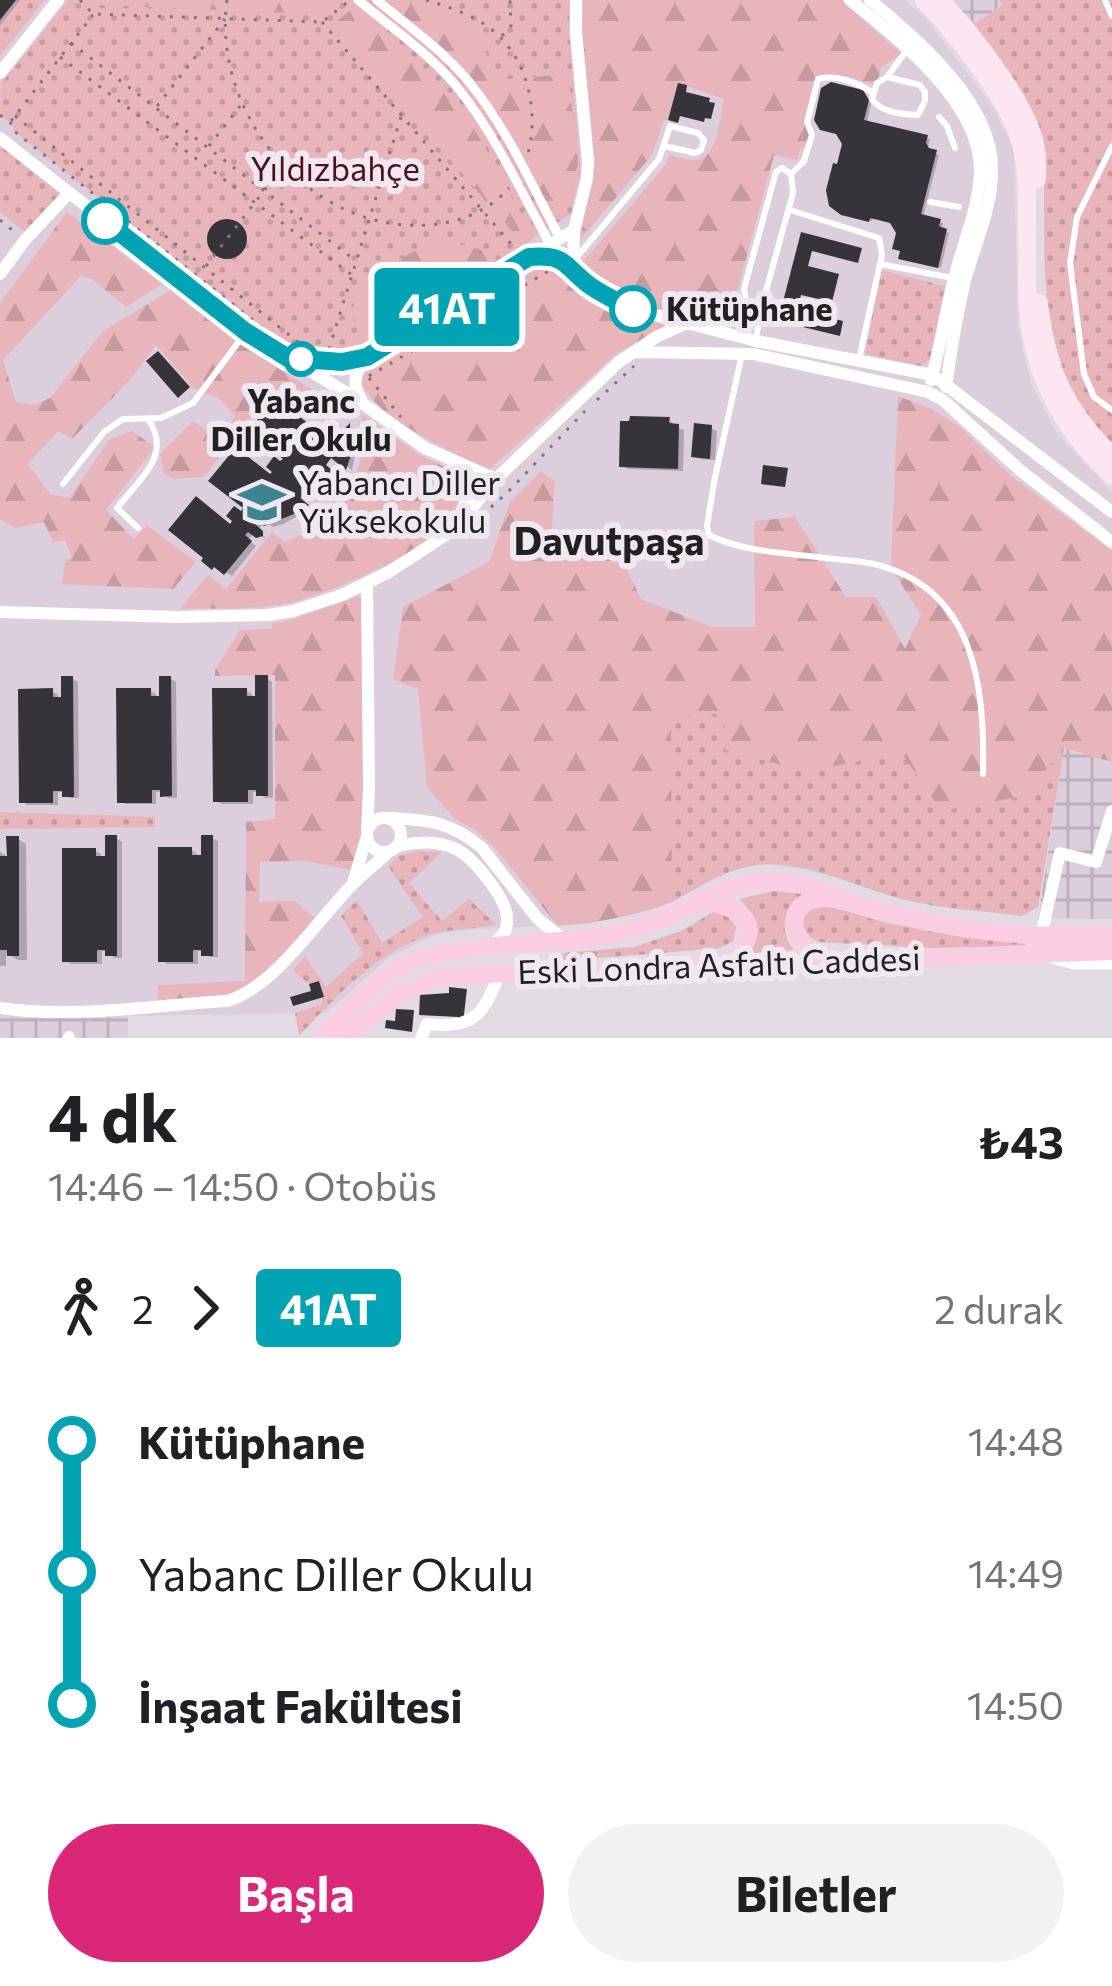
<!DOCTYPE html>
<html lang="tr">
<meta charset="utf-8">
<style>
body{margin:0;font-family:Commissioner,sans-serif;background:#f2f2f2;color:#202124;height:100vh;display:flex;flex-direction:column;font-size:45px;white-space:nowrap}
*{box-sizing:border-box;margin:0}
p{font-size:39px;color:#757577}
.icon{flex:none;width:66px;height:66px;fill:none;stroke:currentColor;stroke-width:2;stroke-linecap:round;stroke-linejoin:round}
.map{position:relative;height:1038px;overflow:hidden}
.panel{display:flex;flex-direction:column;background:#fff;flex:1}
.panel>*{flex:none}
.badge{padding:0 24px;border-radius:9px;font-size:42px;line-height:78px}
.map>.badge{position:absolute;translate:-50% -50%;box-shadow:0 0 0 6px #fff}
.legs{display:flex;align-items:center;gap:18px;height:132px;padding:0 48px;font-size:39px}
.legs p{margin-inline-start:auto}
.overview{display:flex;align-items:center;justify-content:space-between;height:204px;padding:0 48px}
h1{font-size:66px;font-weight:700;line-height:90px}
.button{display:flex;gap:24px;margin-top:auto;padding:24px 48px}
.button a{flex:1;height:138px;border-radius:72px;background:#db2777;color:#fff;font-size:48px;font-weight:700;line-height:138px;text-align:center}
.button a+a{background:#f2f2f2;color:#202124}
ul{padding:0 48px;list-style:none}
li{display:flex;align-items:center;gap:42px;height:132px;font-size:45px}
li i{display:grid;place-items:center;width:18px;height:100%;margin:0 15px;background:currentColor}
li i::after{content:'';width:30px;height:30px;margin:-15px;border:9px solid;border-radius:50%;background:#fff}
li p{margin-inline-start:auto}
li:first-child i{background:linear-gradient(#0000 50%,currentColor 0)}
li:last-child i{background:linear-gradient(currentColor 50%,#0000 0)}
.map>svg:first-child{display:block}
</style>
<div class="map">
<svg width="1112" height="1038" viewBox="0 0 1112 1038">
<defs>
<pattern id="industrial-grid" width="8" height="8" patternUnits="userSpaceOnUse" patternTransform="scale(3)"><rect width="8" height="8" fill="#dccedc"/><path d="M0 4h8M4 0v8" fill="none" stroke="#bcb1bc"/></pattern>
<pattern id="green-dots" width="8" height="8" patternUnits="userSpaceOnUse" patternTransform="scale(3)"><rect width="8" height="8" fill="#e7b5ba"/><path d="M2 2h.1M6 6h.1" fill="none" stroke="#c69ba0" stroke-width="1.8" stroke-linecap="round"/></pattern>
<pattern id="forest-firs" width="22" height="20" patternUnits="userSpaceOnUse" patternTransform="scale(3)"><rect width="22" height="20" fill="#e7b5ba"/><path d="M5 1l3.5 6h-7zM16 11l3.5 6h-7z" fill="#c69ba0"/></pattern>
</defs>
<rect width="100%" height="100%" fill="#e3dbe3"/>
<path fill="#dccedc" d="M0 0H905L925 17 990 103 1014 149 1018 327 1031 384 1057 433 1112 492V762L1065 748 1038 907 1022 916 901 899 838 878 802 869 764 864 740 868 715 878 672 902 651 910 587 924 464 930 435 935 388 958 326 1013 0 1018Z"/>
<path fill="url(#industrial-grid)" d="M951 0H1000L1002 5 974 24Z
M1064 748 1112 762V919L1038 918Z
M128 1016V1038H0V1018Z"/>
<path fill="url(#green-dots)" d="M19 0H45L0 56V24Z
M68 0H570L569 32 581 170 571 214 537 235 504 262 363 350 344 354 291 349 14 131 13 125 0 115 1 79 4 80Z
M1000 0H1112V445C1040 375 1045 292 1044 201 1044 182 1046 162 1043 144 1037 104 996 57 974 24L1001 6Z
M0 142 64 192 26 233 0 212Z
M881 270 945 286 930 359 921 366 865 354Z
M724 713 808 772 901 752 1024 796 1064 748 1038 907 1022 916C983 911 941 909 902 899 849 886 794 852 739 869 715 876 693 890 672 902L670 718Z
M0 812 155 817V827L0 829Z
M418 851 442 852 409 883 442 921 469 899 496 924C476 930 453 928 432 934 377 952 337 995 299 1036L295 1013 322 1004 323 996 319 982 309 984 293 971 305 956 326 987 363 953 341 916 357 900 382 943 423 917 388 866 398 856Z
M774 891 804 894C785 908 777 931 794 950L748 953C762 933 757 915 739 899Z
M813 906C841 906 869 920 898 925 940 933 982 936 1024 940L1025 946 930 948 819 942 805 935 803 918Z
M713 912 728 916 736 927 733 941 720 948 563 961 562 953 634 947 681 931Z"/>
<path fill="url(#forest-firs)" d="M93 0H337L319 14 100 5Z
M385 0H440L479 41 500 80 568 74 578 163 567 210 555 218C530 173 508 121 475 81 450 50 415 25 385 0Z
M583 0H841L901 54 881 68 877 85 830 74 814 83 805 121 810 136 807 148 801 147 797 160 774 155 728 326C683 315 606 306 582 263L666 164 669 155C678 157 690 162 698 160 718 156 720 115 724 99L678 83 668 120H664L652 155 580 240 595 162 582 31Z
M352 9C380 33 413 55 438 82 479 125 503 183 531 234L522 242 332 25Z
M67 212 162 284 126 307 92 279 81 276 3 360 16 402 34 405 50 398 103 331 171 290 246 348 316 392 308 417 271 392 204 477 174 479 164 474 160 454 193 421 221 440 235 416 219 398 194 389 156 345 130 380 72 439 58 431 28 464 50 494 69 498 109 440 132 431 155 447 106 510 134 539 147 525 196 562 173 589 62 584 65 560 72 558 65 540 53 542 44 522 15 528 0 519V303Z
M437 239 495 253 496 264 363 346 351 310 370 275Z
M540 263C567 267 582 291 604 304 624 315 647 320 668 326L616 354 489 470C458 455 369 415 362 381L370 364 531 264Z
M898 396 932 409 960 427 1010 475 1112 551V762L1064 748 1024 796 941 811 901 752 808 772 725 750 724 713 671 718 672 902C635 916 597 923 558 926L494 847 477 831 455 819 427 787 418 689 393 680 403 607 489 562 510 502 541 471 555 482 551 541H613L641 599 712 627H755L754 521 795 517 846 597H876L905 649 921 615 891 568Z
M362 414 420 455 459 474C461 489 460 507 451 520 429 551 323 597 284 604 250 610 215 608 180 609L208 575 226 589 272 532 285 542C344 519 368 476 362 414Z
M360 596 365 599 364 839 351 870 307 861 260 862 259 902 295 901 317 920 259 979 233 994 158 1003V985L245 981 246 822 275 819V675L215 676V670L240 630 272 629V623L287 621Z"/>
<path fill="#0003" d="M0 0H20L0 25Z
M866 96 871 104 867 123 927 138 930 140 928 147 931 152 939 155 923 217 943 223 941 230 949 233 941 268 904 259 899 232 893 222 873 217 872 221 840 212 839 167Z
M210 240a18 18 0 1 1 36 0a18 18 0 1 1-36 0Z
M282 404 315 433 320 427 333 436 327 443 331 447 351 427 355 429 356 450 352 470 330 453 321 462 346 483 337 497 319 484 314 490V495H309L303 503 311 509 283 524 273 527 265 522 258 529 267 540 255 532 248 540 256 546 232 576 205 560 287 459Z
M669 420 674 424V427L684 430 683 471 628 469 622 466Z
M711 428 717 431 715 460 700 459 694 456Z
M267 678 272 682 273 798H265L259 792H253V804H222L216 801 246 691 252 694V699H258Z
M73 679 78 682 79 798H70L65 792H58V805H27L22 801 52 691 58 695V700H64Z
M171 679 176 682 177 798H168L163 792H156V804H126L120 801 150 691 156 694V699H162Z
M116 838 122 842V958H114L108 951H102V964H71L65 961 96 851 101 854V859H108Z
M212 838 218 841V957H210L204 951H198V964H167L161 960 192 850 197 854V858H204Z
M18 839 26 844 27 960H18L6 953V966H0V852L10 858Z"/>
<path fill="#36333a" d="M0 0H16L0 20Z
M831 82 863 90 869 100 864 120 928 135 926 143 929 148 937 150 921 214 941 219 939 226 947 229 938 268 898 259 900 251 892 249 896 233 890 223 870 218 869 222 841 215 829 206 826 190 833 163 837 164 842 144 836 134 820 130 814 120 821 88Z
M678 83 687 85 686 92 710 98 709 102 715 103 711 119 705 118 704 122 680 116 678 123 668 120Z
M207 239a20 20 0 1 1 40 0a20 20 0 1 1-40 0Z
M801 232 862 248 858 263 812 251 808 266 839 274 832 302 801 295 797 310 843 321 840 336 778 321Z
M158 351 190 387 178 398 146 361Z
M276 397 310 425 308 427 313 431 320 423 332 433 325 441 330 444 350 423V458L346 470 331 458 326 465 342 478 330 497 312 482 309 486 310 494H303L300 498 309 505 299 512 264 526 258 521 255 524 263 531V536L256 538 248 532 245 535 252 541 224 575 214 567 212 570 201 561 203 558 168 530 196 496 230 524 232 521 226 516 234 506 241 511 243 508 208 481 236 447 270 474 272 472 266 467 274 456 280 461 283 459 248 431Z
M630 416 670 417 669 423 679 424 678 469 619 467 620 421H629Z
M694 423 712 425 710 459 691 457Z
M763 465 788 468 785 487 761 484Z
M255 675H268V796H256V790H248V802H213L212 688H247V696H255Z
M61 676H73L74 797H62V791H53V803H19L18 689 53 688V697H61Z
M159 676H171L172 796 160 797V790H152V803H117L116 688H151V696H159Z
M105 835H117V956H105V950H97V962H62V848H96V856H105Z
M201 835H213V956H201V950H193V962H158V847H192V855H201Z
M6 836H19V956H7V950H0V856H7Z
M319 981 324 997 293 1006 290 997 311 991 309 984Z
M449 987 467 989 463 1023 458 1022V1017L419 1015 420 995 449 993Z
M396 1009 414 1010 412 1032 385 1028 386 1020 395 1021Z"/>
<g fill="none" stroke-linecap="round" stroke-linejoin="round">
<path stroke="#7e797e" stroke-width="3" stroke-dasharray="3 9" stroke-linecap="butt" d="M80 0 93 14 322 22 349 1
M227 0C211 114 310 233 428 225 459 223 489 211 509 188
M426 0C447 6 469 14 487 26 526 53 540 109 528 153
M322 22 517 251
M502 36 511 26 510 0
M71 43 356 261
M60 57 352 275
M157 106 225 19
M0 115 13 125 14 131 263 328
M15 116 303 346
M11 121 93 15
M209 146 240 106
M0 220 17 234
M206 266 283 166
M329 349 401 117
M369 376 552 269
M369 378 401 417
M597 400 634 366
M330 425 337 397
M482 515 506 494 585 411"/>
<path stroke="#fff" stroke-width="6" d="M1105 0 1112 16
M887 77 920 85 925 92V101L918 115C902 114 881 113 872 99L877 83 887 77 907 50
M939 117 947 126 955 148
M1112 146 1077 217 1070 263 1084 374 1094 397 1112 410
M791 174 804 161 812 135 807 122 818 79C836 74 857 82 873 93
M930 202 959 207
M790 210 879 238 882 255 859 359
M576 258 659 159 670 126 698 133 704 140 701 150 695 153 664 146
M880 264 953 278
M756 339 761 309 793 193 791 174 782 168 776 172 744 289 746 300 761 309
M742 354 714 482 707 526 709 535C740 551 783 553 818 557 836 560 856 560 874 564 975 588 985 686 983 774
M63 484 104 432 123 419 161 418 193 403 246 332
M138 528 117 508C140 478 173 455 148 419"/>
<path stroke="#fff" stroke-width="9" d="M358 0C393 29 433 56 461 92 497 138 522 194 550 244
M377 0C408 26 443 50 469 82 507 128 532 186 560 238"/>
<path stroke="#fff" stroke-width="12" d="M850 0C899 39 982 104 980 172 979 206 964 240 956 271 946 307 941 345 931 380
M870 0C917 39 992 102 992 168 993 205 976 242 966 277 957 313 951 350 946 387
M0 73 58 0
M0 138 246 332 355 398 425 448 496 479
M529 257 550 255 568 264 585 282 608 298 633 309 756 341 933 375 1112 512
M573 261 574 230 587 179 588 162 576 31V0
M0 274 25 240 69 193
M633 352 753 354 928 392 943 400 1021 471 1112 542
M294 358 342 362 367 357 574 230
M361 399C351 384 355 371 366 358
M463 514 468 484 467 468
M0 612 179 617 268 615 293 611 342 595 389 572 455 529 496 479 619 362 656 337 687 323
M367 835a17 17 0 1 1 34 0a17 17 0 1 1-34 0Z
M390 818C429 820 450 821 482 848L537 918 563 939
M367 831 369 788 367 583
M398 846C418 842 437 840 456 849 473 857 507 899 507 918 508 930 503 936 494 943
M353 883 366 839
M1041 936 1060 853 1096 862 1112 811
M0 1008C74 1019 153 1005 227 1001 275 987 318 919 353 884 364 873 377 863 388 852
M69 1037V1038
M421 1038 427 1024C476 1029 483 1014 500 973"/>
<path stroke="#fff" stroke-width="15" d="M1053 956 1074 962H1112"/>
<path stroke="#fde6f1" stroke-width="18" d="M924 0C955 33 1010 100 1021 144 1028 170 1027 198 1027 225 1028 258 1025 294 1030 326 1038 385 1069 436 1112 475
M942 2C972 34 1030 106 1036 149 1038 159 1037 169 1037 179
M1039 303C1047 369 1064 409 1112 456"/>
<path stroke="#facde2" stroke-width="18" d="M697 901C745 904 771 930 724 965
M826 957C785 944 782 897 828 898
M321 1038C348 1010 374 978 411 962 424 956 440 954 455 951 517 940 584 946 644 926 691 911 730 876 781 881 814 884 845 902 877 910 953 930 1034 940 1112 934
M344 1038 401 993 435 979 481 974 1112 951"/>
</g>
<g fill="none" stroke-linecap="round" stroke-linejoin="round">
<defs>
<path id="line-1" d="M105 221 246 332 288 358 342 362 367 357 529 257C567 254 563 265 589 285 603 295 618 302 633 309"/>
</defs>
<use href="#line-1" stroke="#fff" stroke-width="27"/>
<use href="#line-1" stroke="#00a3b4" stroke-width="18"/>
</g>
<defs>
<symbol id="university-bare" viewBox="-9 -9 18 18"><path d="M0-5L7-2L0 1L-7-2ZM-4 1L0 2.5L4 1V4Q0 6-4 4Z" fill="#3e8391" stroke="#f0e8f0" stroke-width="2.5" paint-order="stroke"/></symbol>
</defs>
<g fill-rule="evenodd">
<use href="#university-bare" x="229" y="469" width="66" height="66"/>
</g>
<g fill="#fff" stroke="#00a3b4" stroke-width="6">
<circle cx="105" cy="221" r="21"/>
<circle cx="633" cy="309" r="21"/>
<circle cx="301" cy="359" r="15"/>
</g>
<g text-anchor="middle" stroke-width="12" stroke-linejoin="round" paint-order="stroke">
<g font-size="33" fill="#4f101e" stroke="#f0e8f0">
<text x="335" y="181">Yıldızbahçe</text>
</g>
<g font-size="33" font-weight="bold" fill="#232023" stroke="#f0e8f0" text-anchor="start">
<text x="666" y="321">Kütüphane</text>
<text x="301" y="413" text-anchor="middle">Yabanc<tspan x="301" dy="38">Diller Okulu</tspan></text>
</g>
<g font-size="33" fill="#232023" stroke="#f0e8f0" text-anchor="start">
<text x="298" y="495">Yabancı Diller<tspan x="298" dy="38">Yüksekokulu</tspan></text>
</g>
<g font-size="33" fill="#232023" stroke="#f0e8f0">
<text transform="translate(719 965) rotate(-2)" y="12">Eski Londra Asfaltı Caddesi</text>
</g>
<g font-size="39" font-weight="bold" fill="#232023" stroke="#f0e8f0">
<text x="609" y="555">Davutpaşa</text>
</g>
</g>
</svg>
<b class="badge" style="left:447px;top:307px;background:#00a3b4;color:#fff">41AT</b>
</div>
<section class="panel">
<div class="overview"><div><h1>4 dk</h1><p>14:46 – 14:50 · Otobüs</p></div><b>₺43</b></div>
<div class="legs"><svg class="icon" aria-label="walk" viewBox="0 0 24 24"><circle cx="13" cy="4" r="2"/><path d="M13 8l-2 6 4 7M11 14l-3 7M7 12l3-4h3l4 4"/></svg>2<svg class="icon" aria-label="forward" viewBox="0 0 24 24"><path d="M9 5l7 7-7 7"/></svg><b class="badge" style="background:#00a3b4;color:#fff">41AT</b><p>2 durak</p></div>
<ul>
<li><i style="color:#00a3b4"></i><b>Kütüphane</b><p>14:48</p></li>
<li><i style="color:#00a3b4"></i><span>Yabanc Diller Okulu</span><p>14:49</p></li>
<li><i style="color:#00a3b4"></i><b>İnşaat Fakültesi</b><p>14:50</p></li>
</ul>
<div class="button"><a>Başla</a><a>Biletler</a></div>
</section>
